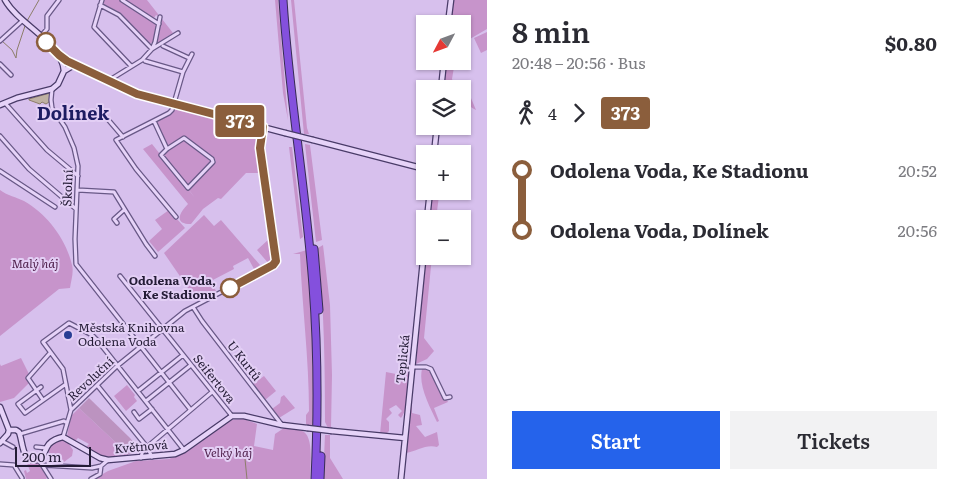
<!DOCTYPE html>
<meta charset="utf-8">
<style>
body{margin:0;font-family:Literata,serif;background:#f2f2f3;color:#2b2b33;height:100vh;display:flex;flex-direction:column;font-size:19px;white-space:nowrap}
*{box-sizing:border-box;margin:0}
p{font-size:16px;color:#7c7c81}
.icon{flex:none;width:28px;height:28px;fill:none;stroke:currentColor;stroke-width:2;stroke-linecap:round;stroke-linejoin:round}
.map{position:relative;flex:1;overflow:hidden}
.panel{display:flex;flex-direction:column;background:#fff;width:475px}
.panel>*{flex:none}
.badge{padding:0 10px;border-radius:4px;font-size:18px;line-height:32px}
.needle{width:32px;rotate:229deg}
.controls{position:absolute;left:416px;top:15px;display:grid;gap:10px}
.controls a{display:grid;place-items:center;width:55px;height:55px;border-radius:0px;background:#fff;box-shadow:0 1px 4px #0004;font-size:25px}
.scale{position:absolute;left:15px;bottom:12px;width:76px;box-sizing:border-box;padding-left:5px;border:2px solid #241c36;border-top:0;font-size:14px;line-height:18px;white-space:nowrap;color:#241c36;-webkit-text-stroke:4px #e3cff5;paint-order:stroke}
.map>.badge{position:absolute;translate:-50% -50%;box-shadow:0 0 0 2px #fff}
.legs{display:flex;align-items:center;gap:8px;height:55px;padding:0 25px;font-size:16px}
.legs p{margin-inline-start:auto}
.head{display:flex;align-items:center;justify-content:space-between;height:85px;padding:0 25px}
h1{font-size:28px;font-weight:600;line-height:38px}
.button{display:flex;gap:10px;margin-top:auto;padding:10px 25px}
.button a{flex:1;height:58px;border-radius:0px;background:#2563eb;color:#fff;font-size:20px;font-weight:600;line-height:58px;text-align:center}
.button a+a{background:#f2f2f3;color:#2b2b33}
ul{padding:0 25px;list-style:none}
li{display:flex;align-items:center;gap:18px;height:60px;font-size:19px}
li i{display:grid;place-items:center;width:8px;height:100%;margin:0 6px;background:currentColor}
li i::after{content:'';width:12px;height:12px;margin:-6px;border:4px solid;border-radius:50%;background:#fff}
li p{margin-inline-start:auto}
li:first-child i{background:linear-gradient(#0000 50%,currentColor 0)}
li:last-child i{background:linear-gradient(currentColor 50%,#0000 0)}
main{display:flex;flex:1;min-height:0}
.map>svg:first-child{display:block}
</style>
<main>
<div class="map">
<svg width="487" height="479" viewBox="0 0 487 479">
<rect width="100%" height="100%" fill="#d7c0ed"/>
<path fill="#c794cb" d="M104 0H119L155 23 157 26 153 42 149 44 117 11 104 5Z
M125 0H147L158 14V16L156 15 154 18Z
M275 0H278L288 120 283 93Z
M291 0H294L307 128 309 134H304Z
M452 0H487V29L463 43 462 24H450Z
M162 19 173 33 158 43 157 42Z
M487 32V50L481 53 474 38Z
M446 61H455L452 79 456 89H443Z
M468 91 476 110C468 106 465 102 463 93Z
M176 106 259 127 260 131 258 143 274 259 269 264 257 250 269 239 259 173H246L221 199 218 198 203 209 191 224C173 224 180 212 188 204L143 149 152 144 195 198 189 190 216 161 185 136 169 145H167L155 122 173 112Z
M185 139 211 162 188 185 163 154Z
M305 144 310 145 322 240 316 242Z
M289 147H292L303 237 300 239Z
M0 190C8 196 16 197 24 201 47 214 66 239 72 265 74 272 71 281 70 288L59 289 0 336Z
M438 191 439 196 436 219H429L432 192Z
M169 210 185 228 158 252 149 241 162 229 155 220Z
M204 215 214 226 221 220 260 265 254 269 248 258 233 266 234 269 211 281 216 291 197 301 164 253Z
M323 245 330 305 332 375 331 428H328L325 422C325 364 324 306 318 248Z
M307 250 314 343 315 426 306 425V415L309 411C309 358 302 306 300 254H293Z
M425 256H432L424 338 434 351 427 359 416 364Z
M21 358 32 380 14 398 0 402V364L1 366Z
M410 363C409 377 410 407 401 418L398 415 402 411 396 405 389 409 392 413 386 419 389 422V431L386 434H380L386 372 406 376Z
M426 368 430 370 448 402 434 408 439 421 437 422C430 407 418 386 422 369Z
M264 376 276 391 265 400 253 384Z
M127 385 135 395 134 397 137 401 126 411 114 396Z
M284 395 295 408 279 418 272 409 280 403 281 397Z
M412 400V413L420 415 422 425 416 426 425 437 437 432 439 445 437 447C426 444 417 451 406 453Z
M79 408 128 454 129 457 106 459 85 448 89 444 78 438 75 441 67 436 71 416Z
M244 419 257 424 254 446 273 450 275 434 284 428C290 429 299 428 304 432 314 439 310 468 310 479H94L108 471 136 461 169 459 182 453 231 420Z
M325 435H330V458L343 479H323Z
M60 439 67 441 73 450 72 456 64 462 63 460 61 462 55 461 47 450 49 446Z
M38 462 48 476 46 479H26L24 471 26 470 27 473 30 471 27 463Z"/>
<path fill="#bc93c0" d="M89 398 130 438 141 452 128 454 79 408Z"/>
<path fill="#bfb1a3" stroke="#8d7e6a" d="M50 93 49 102 46 104 42 102 40 104 29 100V99Z"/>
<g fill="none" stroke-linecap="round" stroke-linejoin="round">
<path stroke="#8d7e6a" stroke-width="1" d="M27 21 39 0
M2 41 12 50 16 58 17 50 25 26
M244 449 247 479"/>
<defs>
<path id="street" d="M102 0 94 27 131 66
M122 0 159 24
M100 5 119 15 152 49 155 42 160 17
M41 36 47 29V16L59 0
M0 41 22 21
M163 46 189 58
M145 61 183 72
M0 64 11 75
M108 81 142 60 152 49 178 33
M52 89 51 100 52 108 65 127 74 148 78 166 75 239 76 264 190 409
M5 103 47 150 78 176
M99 109 123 137
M154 121 167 149
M0 136 29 169 76 209
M184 138 212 159 213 162 188 188 161 155 167 149Z
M0 171 55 207
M78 190 114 192 146 244 155 256
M176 217 136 169 116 140 169 113 172 110 183 72 192 54
M117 223 114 219 124 210
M120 276 232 416
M193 307 202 321 282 425
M412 367H426L431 369 445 398 450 397
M97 385 147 447 152 457
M41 387 18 404 25 413 66 384
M138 391 183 355
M43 400 28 378 50 353
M146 401 191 365
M71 410 63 369 43 342 69 323 92 335 98 341 184 450
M134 412 139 419 152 409
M20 434 64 421 67 423
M63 437 71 410 117 366 185 311 273 265 276 261 260 148 263 127
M2 441 13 447
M36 447 46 448
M141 458 142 453 147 447 212 392
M39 460 51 479
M0 464 14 465 22 478
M43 465 92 468 101 466 108 460
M91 479 100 474 101 466"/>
<path id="secondary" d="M5 0C19 25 62 42 64 71
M448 24 451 0
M59 55 74 65 137 94 285 133
M441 89 444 61
M0 105 17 98 52 89 58 84 64 71 74 65
M313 140 425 169
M434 154 437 126
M427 219 430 191
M0 407 9 430
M9 430H16L19 432C22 440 22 450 26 456 28 459 30 460 33 460 45 462 43 451 49 444 53 440 58 438 63 437L100 458 108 460 175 454 184 450 232 416H244L282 425 307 428
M332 431 405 438
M0 443 8 434 9 430
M401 479 425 241"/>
<path id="highway" d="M283 0C289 96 306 190 313 286 318 350 318 415 315 479
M314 249 319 310
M320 479 321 456"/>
</defs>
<use href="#street" stroke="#685886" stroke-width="5.5"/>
<use href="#secondary" stroke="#493b68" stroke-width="7"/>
<use href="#highway" stroke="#372c53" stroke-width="9"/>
<use href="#street" stroke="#e6d3f8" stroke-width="3"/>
<use href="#secondary" stroke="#e6d3f8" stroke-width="4.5"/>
<use href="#highway" stroke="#8450dd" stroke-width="7"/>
<defs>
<path id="secondary-bridge" d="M285 133 313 140
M307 428 332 431"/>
</defs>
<use href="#secondary-bridge" stroke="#493b68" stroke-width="7" stroke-linecap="butt"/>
<use href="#secondary-bridge" stroke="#e6d3f8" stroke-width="4.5"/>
</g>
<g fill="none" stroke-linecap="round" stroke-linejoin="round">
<defs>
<path id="line-1" d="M46 42 59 55 67 61 137 94 263 127 260 148 276 261 273 265 230 288"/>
</defs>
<use href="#line-1" stroke="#fff" stroke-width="11"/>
<use href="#line-1" stroke="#8b5e3c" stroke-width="8"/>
</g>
<g fill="#fff" stroke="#8b5e3c" stroke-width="2.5">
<circle cx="46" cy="42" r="9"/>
<circle cx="230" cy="288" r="9"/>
</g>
<circle fill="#283e94" stroke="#e3cff5" stroke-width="2" cx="68" cy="335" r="5"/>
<g text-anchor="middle" stroke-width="4" stroke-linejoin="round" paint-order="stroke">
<g font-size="12" fill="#241c36" stroke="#e3cff5">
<text transform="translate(68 188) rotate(-88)" y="4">Školní</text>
<text transform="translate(403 359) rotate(-84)" y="4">Teplická</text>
<text transform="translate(244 361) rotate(52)" y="4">U Kurtů</text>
<text transform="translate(91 379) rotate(-43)" y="4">Revoluční</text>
<text transform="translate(214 379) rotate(51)" y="4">Seifertova</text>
<text transform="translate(141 447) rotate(-5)" y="4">Květnová</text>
</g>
<g font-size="12" font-style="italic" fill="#52234f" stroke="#e3cff5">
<text x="35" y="268">Malý háj</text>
<text x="228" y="457">Velký háj</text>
</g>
<g font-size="12" font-weight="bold" fill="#241c36" stroke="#e3cff5" text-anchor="end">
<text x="216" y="285">Odolena Voda,<tspan x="216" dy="14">Ke Stadionu</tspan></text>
</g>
<g font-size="12" fill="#241c36" stroke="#e3cff5" text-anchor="start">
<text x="78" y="332">Městská Knihovna<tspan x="78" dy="14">Odolena Voda</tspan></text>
</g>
<g font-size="18" font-weight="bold" fill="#1d1c62" stroke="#e3cff5">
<text x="73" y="120">Dolínek</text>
</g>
</g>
</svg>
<div class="controls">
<a><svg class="needle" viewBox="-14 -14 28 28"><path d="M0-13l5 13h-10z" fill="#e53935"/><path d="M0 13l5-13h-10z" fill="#7c7c81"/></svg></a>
<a><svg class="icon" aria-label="layers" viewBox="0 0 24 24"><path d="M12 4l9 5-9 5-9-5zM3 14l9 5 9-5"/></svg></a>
<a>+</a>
<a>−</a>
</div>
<div class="scale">200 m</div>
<b class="badge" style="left:240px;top:121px;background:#8b5e3c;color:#fff">373</b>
</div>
<section class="panel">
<div class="head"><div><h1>8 min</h1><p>20:48 – 20:56 · Bus</p></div><b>$0.80</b></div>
<div class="legs"><svg class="icon" aria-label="walk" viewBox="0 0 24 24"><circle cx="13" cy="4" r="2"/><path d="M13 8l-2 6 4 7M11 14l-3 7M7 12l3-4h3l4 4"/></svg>4<svg class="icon" aria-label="forward" viewBox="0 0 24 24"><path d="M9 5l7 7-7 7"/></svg><b class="badge" style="background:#8b5e3c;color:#fff">373</b></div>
<ul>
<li><i style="color:#8b5e3c"></i><b>Odolena Voda, Ke Stadionu</b><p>20:52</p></li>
<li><i style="color:#8b5e3c"></i><b>Odolena Voda, Dolínek</b><p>20:56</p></li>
</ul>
<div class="button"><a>Start</a><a>Tickets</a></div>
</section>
</main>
